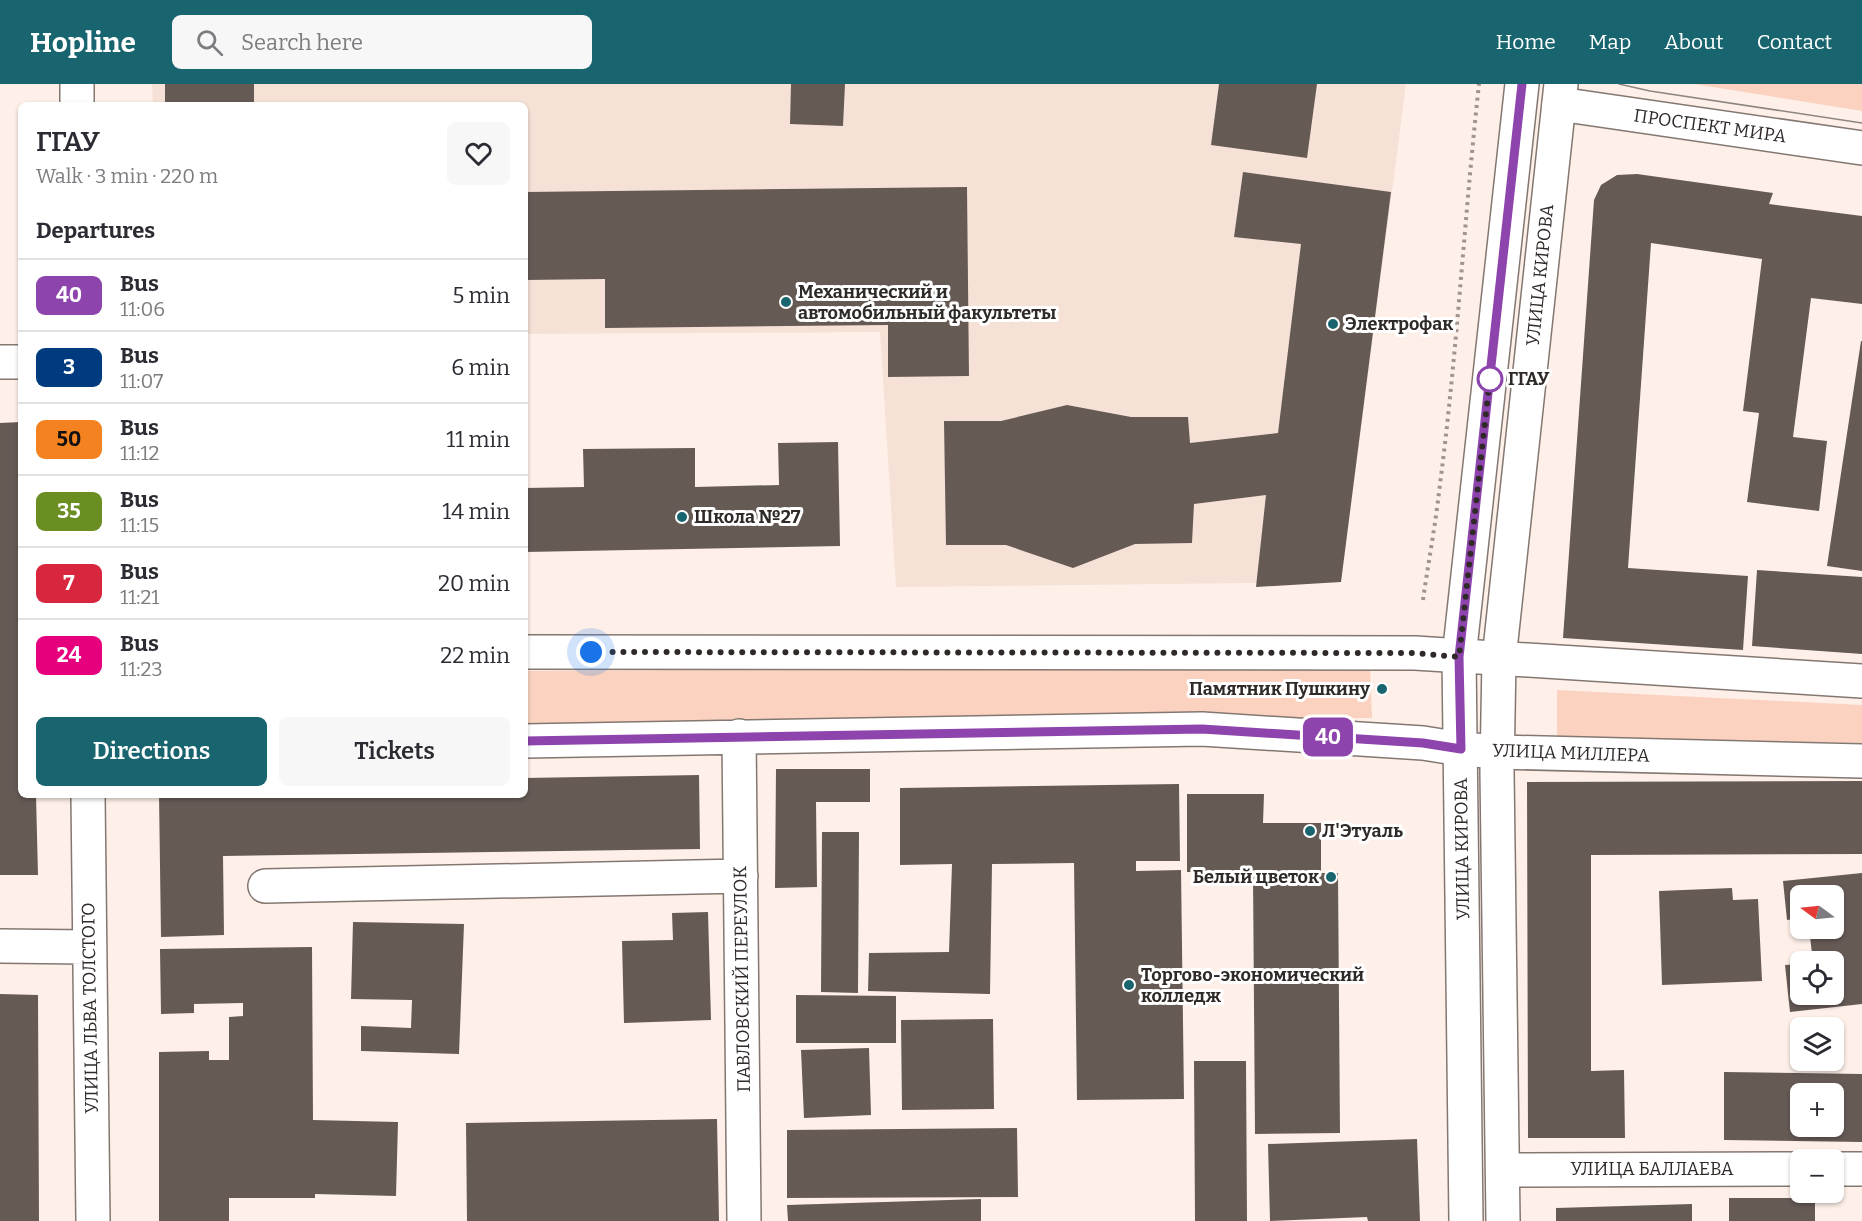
<!DOCTYPE html>
<meta charset="utf-8">
<style>
body{margin:0;font-family:Bitter,serif;background:#f7f7f7;color:#2b2b33;height:100vh;display:flex;flex-direction:column;font-size:22px;white-space:nowrap}
*{box-sizing:border-box;margin:0}
p{font-size:20px;color:#7c7c81}
.icon{flex:none;width:33px;height:33px;fill:none;stroke:currentColor;stroke-width:2;stroke-linecap:round;stroke-linejoin:round}
.map{position:relative;flex:1;overflow:hidden}
.sheet{position:absolute;left:18px;top:18px;width:510px;height:696px;display:flex;flex-direction:column;background:#fff;border-radius:9px;box-shadow:0 2px 4px #0004}
.sheet>*{flex:none}
.badge{padding:0 12px;border-radius:9px;font-size:21px;line-height:39px}
.needle{width:39px;rotate:285deg}
.controls{position:absolute;left:1790px;top:801px;display:grid;gap:12px}
.controls a{display:grid;place-items:center;width:54px;height:54px;border-radius:9px;background:#fff;box-shadow:0 2px 4px #0004;font-size:30px}
.you{position:absolute;width:30px;height:30px;margin:-15px;border:4px solid #fff;border-radius:50%;background:#1a73e8;box-shadow:0 0 0 9px #1a73e833}
.map>.badge{position:absolute;translate:-50% -50%;box-shadow:0 0 0 3px #fff}
h2{padding:0 18px;font-size:22px;line-height:54px}
.round{display:grid;place-items:center;flex:none;width:63px;height:63px;border-radius:9px;background:#f7f7f7}
.summary{display:flex;align-items:center;justify-content:space-between;height:102px;padding:0 18px}
h1{font-size:28px;font-weight:600;line-height:45px}
.button{display:flex;gap:12px;margin-top:auto;padding:12px 18px}
.button a{flex:1;height:69px;border-radius:9px;background:#19656f;color:#fff;font-size:24px;font-weight:600;line-height:69px;text-align:center}
.button a+a{background:#f7f7f7;color:#2b2b33}
ul{padding:0;list-style:none}
li{display:flex;align-items:center;gap:18px;height:72px;padding:0 18px;border-top:2px solid #e1e1e2}
li div{flex:1}
li b{display:block;font-size:22px}
li em{font-style:normal}
li .badge{min-width:66px;font-weight:700;text-align:center}
header{display:flex;align-items:center;gap:36px;box-sizing:border-box;height:84px;padding:0 30px;background:#19656f;color:#fff}
header strong{font-size:28px}
nav{display:flex;gap:33px;margin-inline-start:auto;font-size:21px}
.search{width:420px;height:54px;background:#f7f7f7;display:flex;align-items:center;gap:15px;box-sizing:border-box;padding:0 21px;border-radius:9px;color:#7c7c81;font-size:22px}
.map>svg:first-child{display:block}
</style>
<header>
<strong>Hopline</strong>
<div class="search"><svg class="icon" aria-label="search" viewBox="0 0 24 24"><circle cx="10" cy="10" r="6"/><path d="M15 15l6 6"/></svg>Search here</div>
<nav><a>Home</a><a>Map</a><a>About</a><a>Contact</a></nav>
</header>
<div class="map">
<svg width="1862" height="1137" viewBox="0 0 1862 1137">
<rect width="100%" height="100%" fill="#fef0e9"/>
<path fill="#f6e1d6" d="M152 0H1406L1341 498 896 503 880 248 525 250V21H153Z"/>
<path fill="#fad2bf" d="M1694 0H1862V27Z
M1370 582 1372 634 525 641V587Z
M1557 606 1862 621V659L1557 654Z"/>
<path fill="#665a55" fill-rule="evenodd" d="M165 0H254V21H165Z
M791 0H845L843 42 790 40Z
M1219 0H1317L1307 74 1211 61Z
M1243 88 1391 108 1341 498 1256 503 1266 411 1194 420 1192 459 1135 460 1073 484 1006 461H946L944 337H1001L1067 321 1131 333H1188L1190 359 1278 349 1301 160 1234 153Z
M1637 90 1773 109 1769 120 1862 132V220L1811 214 1793 353 1827 357 1819 427 1747 418 1759 329 1743 327 1762 175 1651 159 1628 484 1748 492 1743 566 1563 554 1594 116 1601 101 1617 91Z
M967 103 969 292 888 293V241L605 244V195L525 196V108Z
M1861 257H1862V487L1827 482Z
M21 338V711H36L38 791H0V339Z
M838 358 840 462 525 468V404L584 403 583 365 695 364V403L779 401 778 359Z
M1757 486 1862 493V570L1752 562Z
M776 685H870V718H816L817 803 775 804Z
M699 691 700 765 223 772 224 851 161 853 159 711H525V694Z
M1862 697V770L1591 771V987L1624 986 1625 1054H1528L1527 698Z
M1179 700 1180 777H1136V787L1181 786 1184 1015 1077 1016 1074 779 992 780 990 910 868 907 869 869 949 868 952 780 900 781V704Z
M1187 710H1264L1263 739H1321V789H1338L1340 1049 1255 1050 1253 790 1313 788H1187Z
M822 748H859L858 909 821 908Z
M1862 789V920L1790 928 1785 881 1800 880V910H1833V878H1813L1809 844H1833V812H1800V834L1787 836 1783 797Z
M1732 804 1733 816 1758 815 1762 897 1662 901 1659 807Z
M708 828 711 936 624 939 622 857 673 856 672 829Z
M353 838 464 840 459 970 361 967V942L411 944 412 916 351 915Z
M312 863 313 1036 398 1038 396 1112 315 1110V1114H229V1137H159V968L209 967V976H229V933L243 932V919L194 920V929L161 930 160 865Z
M0 910 38 911 39 1137H0Z
M796 911 896 912V959H796Z
M993 935 994 1025 902 1026 901 936Z
M869 964 871 1031 804 1034 801 966Z
M1194 977H1246L1247 1137H1195Z
M1724 988 1862 990V1058L1724 1056ZM1800 1010H1833V1042H1800Z
M717 1035 719 1137H467L466 1039Z
M1017 1044 1018 1113 787 1114V1046Z
M1417 1055 1420 1137H1368L1367 1133 1270 1137 1268 1060Z
M1729 1114H1815V1137H1729Z
M981 1115V1137H788L787 1121Z
M1692 1120V1137H1556V1124Z"/>
<g fill="none" stroke-linecap="round" stroke-linejoin="round">
<defs>
<path id="minor" d="M77 0V21
M1559 20 1862 64
M0 278H21
M525 568 1415 569 1862 597
M739 652 744 1137
M525 657 1202 645 1423 659 1461 665 1499 668 1862 677
M88 711 93 1137
M265 802 741 792
M0 862 88 863
M1833 1085H1862
M1503 1086 1800 1085"/>
<path id="major" d="M1466 1137 1459 573 1522 0
M1503 1137 1497 688 1499 575 1561 0"/>
</defs>
<use href="#minor" stroke="#837771" stroke-width="36"/>
<use href="#major" stroke="#837771" stroke-width="36"/>
<path stroke="#9d948f" stroke-width="4" stroke-dasharray="3 4.5" stroke-linecap="butt" d="M1423 516C1428 480 1435 444 1439 408 1457 272 1464 136 1479 0"/>
<use href="#minor" stroke="#fff" stroke-width="33"/>
<use href="#major" stroke="#fff" stroke-width="33"/>
<path stroke="#8e8581" stroke-width="1.5" d="M1619 0 1650 7 1862 39"/>
</g>
<g fill="none" stroke-linecap="round" stroke-linejoin="round">
<defs>
<path id="line" d="M525 657 1202 645 1423 659 1461 665 1459 573 1522 0"/>
</defs>
<use href="#line" stroke="#fff" stroke-width="14"/>
<use href="#line" stroke="#8e44ad" stroke-width="9"/>
<path stroke="#2f2a28" stroke-width="6" stroke-dasharray="0 10.8" d="M591 568 1415 569 1459 573 1491 284 1490 295"/>
</g>
<g fill="#19656f" stroke="#fff" stroke-width="2">
<circle cx="786" cy="218" r="6"/>
<circle cx="1333" cy="240" r="6"/>
<circle cx="682" cy="433" r="6"/>
<circle cx="1382" cy="605" r="6"/>
<circle cx="1310" cy="747" r="6"/>
<circle cx="1331" cy="793" r="6"/>
<circle cx="1129" cy="901" r="6"/>
</g>
<circle fill="#fff" stroke="#8e44ad" stroke-width="3" cx="1490" cy="295" r="12"/>
<g text-anchor="middle" stroke-width="6" stroke-linejoin="round" paint-order="stroke">
<g font-size="18" fill="#2f2a28" stroke="#fff">
<text transform="translate(1710 42) rotate(8)" y="6">ПРОСПЕКТ МИРА</text>
<text transform="translate(1540 191) rotate(-84)" y="6">УЛИЦА КИРОВА</text>
<text transform="translate(1571 669) rotate(2)" y="6">УЛИЦА МИЛЛЕРА</text>
<text transform="translate(1462 765) rotate(-91)" y="6">УЛИЦА КИРОВА</text>
<text transform="translate(742 895) rotate(-91)" y="6">ПАВЛОВСКИЙ ПЕРЕУЛОК</text>
<text transform="translate(90 924) rotate(-91)" y="6">УЛИЦА ЛЬВА ТОЛСТОГО</text>
<text x="1652" y="1091">УЛИЦА БАЛЛАЕВА</text>
</g>
<g font-size="18" font-weight="bold" fill="#2f2a28" stroke="#fff" text-anchor="start">
<text x="798" y="214">Механический и<tspan x="798" dy="21">автомобильный факультеты</tspan></text>
<text x="1345" y="246">Электрофак</text>
<text x="694" y="439">Школа №27</text>
<text x="1370" y="611" text-anchor="end">Памятник Пушкину</text>
<text x="1322" y="753">Л'Этуаль</text>
<text x="1319" y="799" text-anchor="end">Белый цветок</text>
<text x="1141" y="897">Торгово-экономический<tspan x="1141" dy="21">колледж</tspan></text>
</g>
<g font-size="18" font-weight="bold" fill="#2f2a28" stroke="#fff" text-anchor="start">
<text x="1508" y="301">ГГАУ</text>
</g>
</g>
</svg>
<div class="controls">
<a><svg class="needle" viewBox="-14 -14 28 28"><path d="M0-13l5 13h-10z" fill="#e53935"/><path d="M0 13l5-13h-10z" fill="#7c7c81"/></svg></a>
<a><svg class="icon" aria-label="locate" viewBox="0 0 24 24"><circle cx="12" cy="12" r="6"/><path d="M12 2v4M12 18v4M2 12h4M18 12h4"/></svg></a>
<a><svg class="icon" aria-label="layers" viewBox="0 0 24 24"><path d="M12 4l9 5-9 5-9-5zM3 14l9 5 9-5"/></svg></a>
<a>+</a>
<a>−</a>
</div>
<div class="you" style="left:591px;top:568px"></div>
<b class="badge" style="left:1328px;top:653px;background:#8e44ad;color:#fff">40</b>
<section class="sheet">
<div class="summary"><div><h1>ГГАУ</h1><p>Walk · 3 min · 220 m</p></div><a class="round"><svg class="icon" aria-label="heart" viewBox="0 0 24 24"><path d="M12 20l-8-8c-3-5 5-10 8-4 3-6 11-1 8 4z"/></svg></a></div>
<h2>Departures</h2>
<ul>
<li><span class="badge" style="background:#8e44ad;color:#fff">40</span><div><b>Bus</b><p>11:06</p></div><em>5 min</em></li>
<li><span class="badge" style="background:#003b80;color:#fff">3</span><div><b>Bus</b><p>11:07</p></div><em>6 min</em></li>
<li><span class="badge" style="background:#f58220;color:#111">50</span><div><b>Bus</b><p>11:12</p></div><em>11 min</em></li>
<li><span class="badge" style="background:#6b8e23;color:#fff">35</span><div><b>Bus</b><p>11:15</p></div><em>14 min</em></li>
<li><span class="badge" style="background:#d7263d;color:#fff">7</span><div><b>Bus</b><p>11:21</p></div><em>20 min</em></li>
<li><span class="badge" style="background:#e6007e;color:#fff">24</span><div><b>Bus</b><p>11:23</p></div><em>22 min</em></li>
</ul>
<div class="button"><a>Directions</a><a>Tickets</a></div>
</section>
</div>
